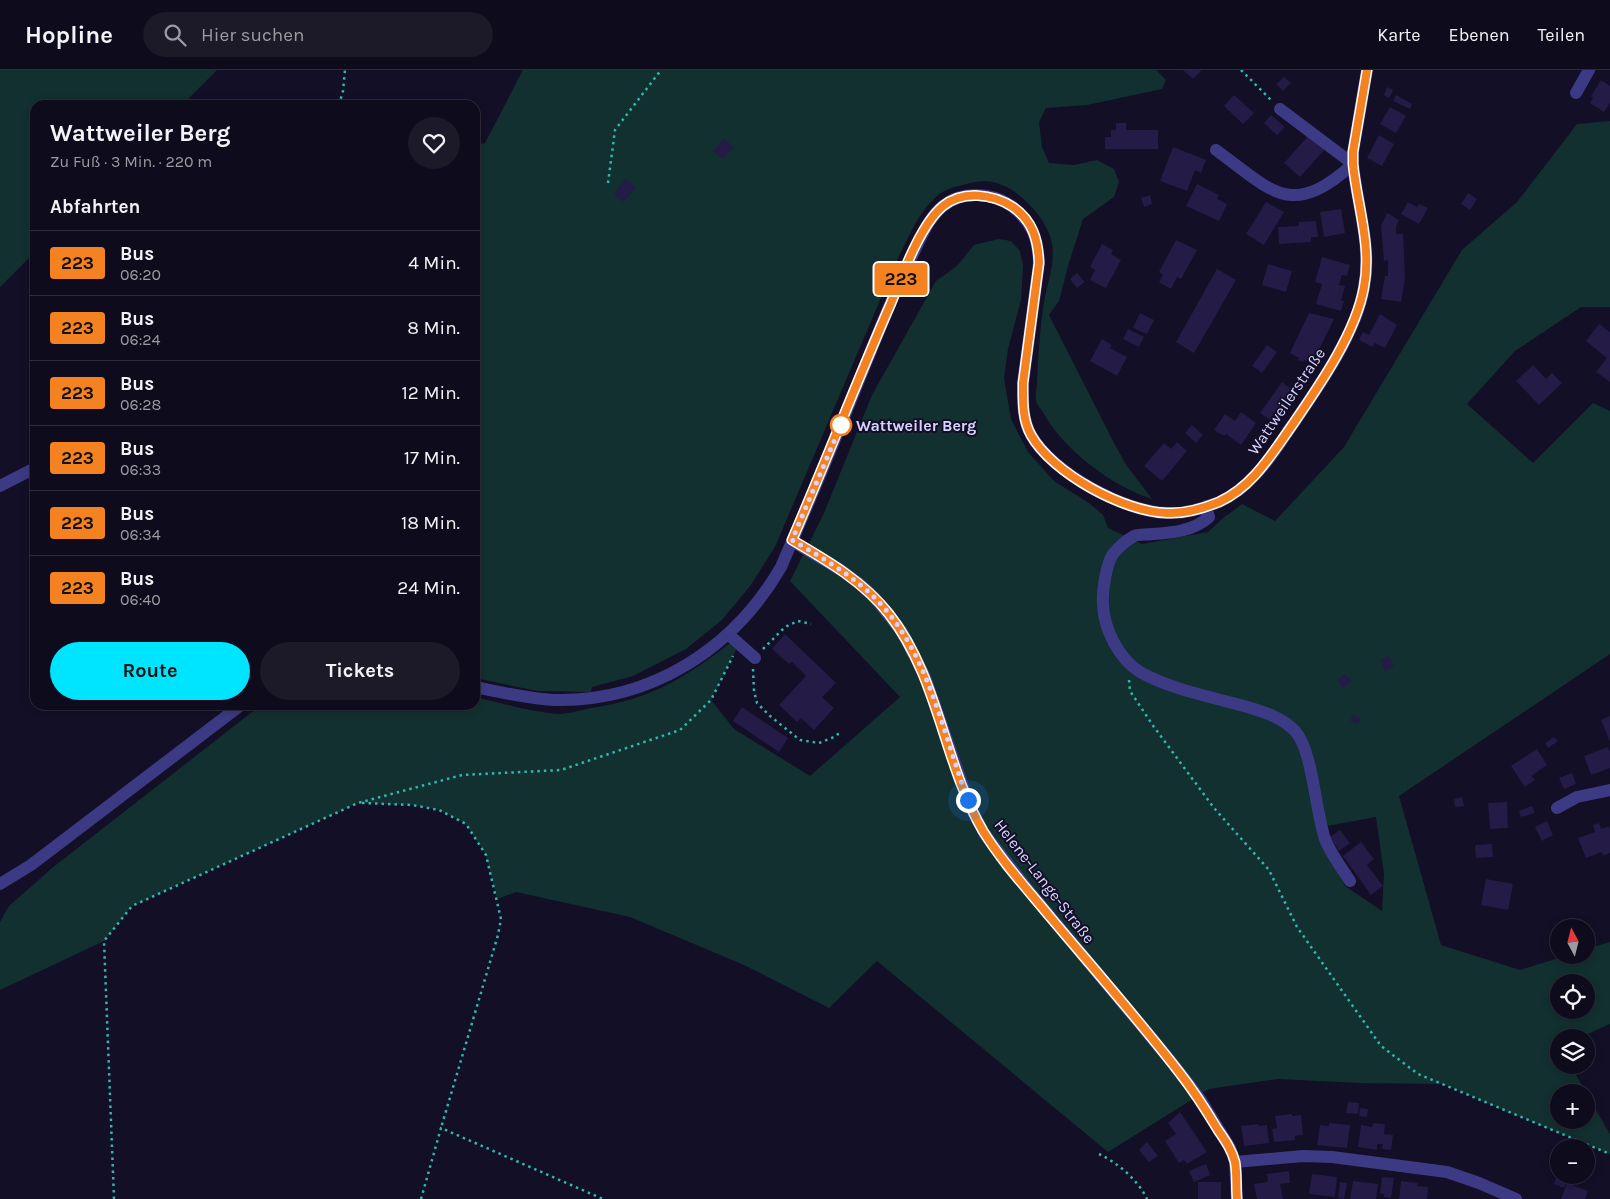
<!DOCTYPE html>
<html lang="de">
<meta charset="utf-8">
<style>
body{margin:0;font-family:Karla,sans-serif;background:#1c1929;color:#f1f3f6;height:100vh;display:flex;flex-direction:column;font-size:19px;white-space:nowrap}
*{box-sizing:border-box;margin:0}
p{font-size:16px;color:#9b9ba3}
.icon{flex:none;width:28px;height:28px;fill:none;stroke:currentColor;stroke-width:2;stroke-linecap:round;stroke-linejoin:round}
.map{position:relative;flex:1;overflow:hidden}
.sheet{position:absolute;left:30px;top:30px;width:450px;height:610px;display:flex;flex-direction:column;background:#0e0b1c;border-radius:15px;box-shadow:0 2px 8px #0003,0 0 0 1px #2e2b3b}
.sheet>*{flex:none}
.badge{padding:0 10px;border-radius:4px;font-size:18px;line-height:32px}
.needle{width:32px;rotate:353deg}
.buttons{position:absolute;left:1550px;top:849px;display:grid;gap:10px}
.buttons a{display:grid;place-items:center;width:45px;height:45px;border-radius:50%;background:#0e0b1c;box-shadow:0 2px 8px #0003,0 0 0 1px #2e2b3b;font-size:25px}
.you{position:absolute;width:25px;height:25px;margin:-12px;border:4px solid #fff;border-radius:50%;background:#1a73e8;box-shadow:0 0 0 8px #1a73e833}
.map>.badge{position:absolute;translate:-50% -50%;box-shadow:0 0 0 2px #fff}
h2{padding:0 20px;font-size:19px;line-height:45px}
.round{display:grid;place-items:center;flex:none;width:52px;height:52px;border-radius:26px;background:#1c1929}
.summary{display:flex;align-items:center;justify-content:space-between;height:85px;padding:0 20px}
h1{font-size:24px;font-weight:700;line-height:38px}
.button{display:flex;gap:10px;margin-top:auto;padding:10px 20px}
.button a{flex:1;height:58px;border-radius:30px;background:#00e5ff;color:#111;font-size:20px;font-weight:700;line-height:58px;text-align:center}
.button a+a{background:#1c1929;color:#f1f3f6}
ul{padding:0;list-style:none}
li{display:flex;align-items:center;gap:15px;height:65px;padding:0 20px;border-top:1px solid #2e2b3b}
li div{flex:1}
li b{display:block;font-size:19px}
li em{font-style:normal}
li .badge{min-width:55px;font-weight:700;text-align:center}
header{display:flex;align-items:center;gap:30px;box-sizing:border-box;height:70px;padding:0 25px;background:#0e0b1c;border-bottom:1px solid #2e2b3b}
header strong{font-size:24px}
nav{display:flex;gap:28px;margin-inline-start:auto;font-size:18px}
.search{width:350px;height:45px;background:#1c1929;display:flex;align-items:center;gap:12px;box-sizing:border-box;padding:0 18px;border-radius:28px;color:#9b9ba3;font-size:19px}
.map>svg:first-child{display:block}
</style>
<header>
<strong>Hopline</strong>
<div class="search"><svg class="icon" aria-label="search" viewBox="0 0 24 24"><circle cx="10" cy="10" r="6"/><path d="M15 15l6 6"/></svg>Hier suchen</div>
<nav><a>Karte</a><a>Ebenen</a><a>Teilen</a></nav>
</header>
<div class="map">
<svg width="1610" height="1129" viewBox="0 0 1610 1129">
<rect width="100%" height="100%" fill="#130f26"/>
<path fill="#12302f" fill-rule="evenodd" d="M0 0H217L182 35H35V182L0 217Z
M523 0H1156L1166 10 1162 19 1087 35 1046 38 1039 52 1042 77 1049 93 1074 95 1097 90 1114 99 1119 112 1114 127 1083 149 1068 196 1059 231 1049 245 1115 375 1127 396 1152 429C1112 416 1065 381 1044 344 1042 340 1037 335 1036 331 1035 325 1037 317 1037 312 1038 285 1040 258 1044 232 1048 209 1059 184 1048 161 1038 140 1016 117 993 112 983 110 973 112 963 115 953 117 943 120 936 127 918 143 909 167 898 188L775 477 750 516 722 550 686 579 633 606 592 617 591 622 537 621 475 608V75L485 73Z
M1610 51V237H1581L1515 281 1467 334 1533 393 1593 333 1610 341V584L1399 726 1441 875 1520 900 1568 885H1586V879L1610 872V954L1581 967 1559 968V995H1570L1586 1022H1559V1050H1586V1023L1610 1064V1084L1487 1033 1444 1014 1360 1013 1278 1009 1209 1019 1108 1082 877 891 829 938 744 895 630 847 516 822 497 829 486 785 466 754 439 740 412 735 358 733 132 836 104 871 0 920V852L9 836 52 798 261 635H475V627C502 633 530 642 558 644 568 644 581 640 592 638 654 628 685 608 734 570L739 574 711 630 734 659 810 706 900 627 790 511 824 443 872 325 936 211 957 196 974 175 999 169 1011 171 1020 181 1023 195 1021 230 1008 279 1004 308 1011 349 1028 382 1054 411 1089 433 1103 445 1108 458 1142 474 1208 462 1222 449 1242 434 1275 451 1344 377 1462 180 1517 132 1577 54ZM1376 747 1384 804 1382 841 1345 816 1316 758ZM1559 912H1586V940H1559Z"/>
<path fill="#241b47" d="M1183 0H1200L1201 1 1193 9Z
M1284 7 1291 13 1283 21 1276 14Z
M1601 10 1610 16V33L1604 42 1590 33 1593 28 1591 26Z
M1387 17 1393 20 1389 28 1384 25Z
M1234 25 1254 43 1243 54 1224 36Z
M1396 25 1412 34 1410 39 1393 31Z
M1390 37 1406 46 1396 63 1380 54Z
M1271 45 1285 57 1277 65 1264 53Z
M1116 53H1126V60H1158V79H1105V67H1111V60H1116Z
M1310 64 1326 78 1300 107 1284 93Z
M1379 65 1394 74 1382 96 1367 88Z
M724 69 734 77 723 89 713 81Z
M1173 77 1206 90 1201 103 1195 100 1187 121 1160 111Z
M625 109 636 117 624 132 614 125Z
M1197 114 1219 125 1217 129 1227 134 1219 151 1186 136Z
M1468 123 1477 129 1470 140 1461 134Z
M1150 125 1152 134 1144 137 1141 128Z
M1266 132 1284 142 1264 175 1246 164Z
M1408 132 1417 137 1419 134 1428 138 1419 154 1401 144Z
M1341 139 1345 163 1324 167 1320 142Z
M1387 143 1399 150 1396 157V164H1403L1405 209 1401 232 1381 229 1385 206H1388V190L1384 191 1381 156Z
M1316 151 1318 167H1311V172L1279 174 1278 157 1299 156V152Z
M1176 170 1197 180 1181 209 1177 207 1171 219 1159 212 1163 205 1159 202Z
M1102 174 1113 180 1111 184 1121 190 1106 218 1090 210 1095 200 1090 197Z
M1322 187 1350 195 1347 206 1342 205 1339 215 1345 216 1341 231H1344L1341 241 1316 234 1322 214 1315 212Z
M1268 194 1292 201 1286 222 1262 215Z
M1217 199 1236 210 1194 283 1176 272Z
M1077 203 1085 212 1077 218 1070 209Z
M1140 243 1154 250 1147 264 1133 258Z
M1309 243 1334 249 1312 294 1304 290 1303 292 1298 290 1299 288 1290 283Z
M1380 244 1397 255 1385 278 1375 273 1372 277 1359 270 1363 262 1369 265Z
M1599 254 1610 262V312L1596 302 1607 288 1586 271Z
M1128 259 1144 267 1139 277 1123 269Z
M1102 269 1112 275 1110 278 1127 287 1117 306 1090 291Z
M1267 275 1277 282 1262 303 1252 296Z
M1533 295 1546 309 1552 303 1562 313 1539 335 1516 311Z
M1282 312 1298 324 1276 354 1260 343Z
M1241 342 1256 353 1241 375 1226 364 1224 366 1214 360 1225 344 1235 351Z
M1192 355 1203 365 1196 373 1185 363Z
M1177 372 1187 381 1162 411 1144 396 1164 373 1171 379Z
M785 564 836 613 822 627 834 638 814 660 801 648 797 652 779 635 806 606 792 592 789 594 772 579Z
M1389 586 1394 597 1385 601 1380 590Z
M1345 604 1351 611 1343 618 1337 610Z
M742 637 788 668 779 682 733 651Z
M1353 644 1361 648 1358 654 1350 651Z
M1610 646V672L1601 650Z
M1554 667 1558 671 1548 678 1545 673Z
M1608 677 1610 682V698L1591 705 1584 686Z
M1537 679 1547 695 1531 706 1535 710 1525 717 1511 696Z
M1572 703 1576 714 1564 719 1559 708Z
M1462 727 1464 736 1455 737 1454 729Z
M1507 732 1508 758 1490 759 1488 733Z
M1532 736 1535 743 1521 747 1519 741Z
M1547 751 1553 765 1542 771 1535 757Z
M1599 753 1601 759 1609 756 1610 759V783L1603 786 1602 782 1586 788 1578 768 1595 762 1593 755Z
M1340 760 1350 773 1339 781 1330 767Z
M1361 772 1374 789 1367 795 1383 816 1371 825 1343 786Z
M1492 774 1493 787 1476 788 1475 775Z
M1486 809 1513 814 1508 840 1481 835Z
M1348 1032 1359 1033 1358 1044 1346 1043Z
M1360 1038 1368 1039 1367 1047 1359 1046Z
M1180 1042 1207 1082 1187 1094 1184 1090 1179 1093 1165 1071 1176 1064 1168 1053Z
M1292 1044V1046L1301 1045 1303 1065 1295 1066V1070L1274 1072 1272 1059 1277 1058 1275 1046Z
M1329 1053 1350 1055 1347 1078 1317 1075 1320 1055 1329 1056Z
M1373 1053 1385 1054 1384 1064 1393 1065 1391 1080 1382 1079 1383 1074H1377V1080L1358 1077 1361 1055 1372 1057Z
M1259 1054V1056L1267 1055 1269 1073 1244 1076 1241 1056Z
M1147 1072 1158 1086 1149 1092 1139 1080Z
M1206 1094 1210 1105 1194 1112 1189 1101Z
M1289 1101 1290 1113 1280 1114 1283 1129H1257L1254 1114 1268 1112 1267 1104Z
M1312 1104 1337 1107 1335 1127 1309 1124Z
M1557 1105H1570L1564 1118 1554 1114Z
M1382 1107 1394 1108 1391 1128 1384 1127V1124L1380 1123Z
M1353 1111 1378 1114 1376 1129H1350Z
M1401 1111 1418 1113 1417 1116 1428 1117 1427 1129H1399Z
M1198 1112H1221V1129H1198Z
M1340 1112 1347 1113 1344 1129 1338 1128Z
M1567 1113 1588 1121 1585 1129H1561Z"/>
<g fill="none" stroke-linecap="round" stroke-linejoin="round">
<path stroke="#2fb8b0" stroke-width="2.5" stroke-dasharray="2.5 4" stroke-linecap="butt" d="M1241 0 1272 31
M339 35 343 21 345 0
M608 113 615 60 661 0
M763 579 785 557 798 551 811 554
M753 599 754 621 757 633 770 646 800 670 819 673 834 667 841 662
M1129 610 1130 621 1154 657 1214 738 1269 800 1297 857 1381 976 1418 1004 1610 1084
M362 733 412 735 439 740 466 754 486 785 489 798 501 849 498 865 441 1058
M1099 1084C1118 1093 1138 1110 1147 1129
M114 1129 104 871 132 836 358 733 462 705 561 700 680 660 711 630 733 586
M421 1129 441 1058 603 1129"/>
<path stroke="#3d3a85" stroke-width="12" d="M1576 23 1589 0
M1216 80C1272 121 1291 150 1353 94L1280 39
M0 416 35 398
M1206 436 1209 447C1194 461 1171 463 1152 464 1147 465 1138 464 1134 466 1127 470 1118 478 1113 484 1106 494 1102 522 1103 535 1104 559 1119 589 1140 602 1170 619 1211 627 1244 636 1261 641 1282 647 1295 661 1313 681 1315 740 1325 769 1330 783 1342 798 1350 811
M792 471 841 500 861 515 875 528 902 562 925 607 964 719 973 742 984 763 1030 822 1170 990 1200 1029 1230 1078 1235 1092 1237 1129
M728 564 755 588
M475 617C500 622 528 629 554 630 650 632 733 580 781 497 811 428 840 358 868 288 882 253 896 218 913 184 921 168 928 148 943 136 961 121 991 122 1010 135 1031 150 1038 168 1039 193L1023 313C1023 330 1022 349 1031 365 1052 403 1125 442 1167 443 1184 444 1204 438 1219 432 1232 426 1245 416 1255 405 1269 391 1280 373 1291 357 1317 319 1357 263 1364 217 1372 176 1357 135 1353 94V82L1367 0
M1557 738 1577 727 1610 720
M0 814 31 795 241 635
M1235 1092 1303 1086 1332 1087 1447 1102 1479 1113 1516 1129"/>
</g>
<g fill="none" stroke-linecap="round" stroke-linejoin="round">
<defs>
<path id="line" d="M1237 1129C1236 1117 1237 1104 1235 1092 1232 1080 1225 1070 1218 1060 1206 1040 1194 1021 1179 1002 1138 949 1094 899 1051 848 1028 820 1002 792 983 761 943 692 939 608 889 544 864 512 828 491 792 470 826 391 857 311 891 233 902 206 920 155 943 136 963 120 993 124 1013 137 1033 151 1038 170 1039 193L1023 313C1023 330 1022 349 1031 365 1052 403 1124 442 1167 443 1184 444 1204 438 1219 432 1232 426 1245 416 1255 405 1269 390 1281 371 1293 354 1319 316 1356 263 1364 217 1372 176 1357 135 1353 94V82L1367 0"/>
</defs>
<use href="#line" stroke="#fff" stroke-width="11"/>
<use href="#line" stroke="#f58220" stroke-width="8"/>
<path stroke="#d9d4ff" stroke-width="5" stroke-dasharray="0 9" d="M841 355 792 470C821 487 850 504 874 527 929 581 942 662 968 730"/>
</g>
<circle fill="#fff" stroke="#f58220" stroke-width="2.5" cx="841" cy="355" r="10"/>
<g text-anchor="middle" stroke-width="4" stroke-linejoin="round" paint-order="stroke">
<g font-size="16" fill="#d9d4ff" stroke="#130f26">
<text transform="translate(1286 331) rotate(-56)" y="6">Wattweilerstraße</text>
<text transform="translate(1045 811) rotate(52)" y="6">Helene-Lange-Straße</text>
</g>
<g font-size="16" font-weight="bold" fill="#d9d4ff" stroke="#130f26" text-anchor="start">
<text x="856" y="361">Wattweiler Berg</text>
</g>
</g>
</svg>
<div class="buttons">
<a><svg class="needle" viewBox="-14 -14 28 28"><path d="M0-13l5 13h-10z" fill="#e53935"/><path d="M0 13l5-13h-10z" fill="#9b9ba3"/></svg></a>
<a><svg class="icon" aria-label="locate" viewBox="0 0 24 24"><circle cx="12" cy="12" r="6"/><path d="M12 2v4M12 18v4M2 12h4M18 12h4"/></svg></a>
<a><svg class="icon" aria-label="layers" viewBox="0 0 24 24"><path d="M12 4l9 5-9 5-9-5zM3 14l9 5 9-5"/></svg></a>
<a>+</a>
<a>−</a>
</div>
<div class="you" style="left:968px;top:730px"></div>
<b class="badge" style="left:901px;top:209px;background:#f58220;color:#111">223</b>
<section class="sheet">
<div class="summary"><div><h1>Wattweiler Berg</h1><p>Zu Fuß · 3 Min. · 220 m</p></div><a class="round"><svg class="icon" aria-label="heart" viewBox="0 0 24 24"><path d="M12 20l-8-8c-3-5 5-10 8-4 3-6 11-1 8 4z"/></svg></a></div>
<h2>Abfahrten</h2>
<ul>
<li><span class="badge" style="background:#f58220;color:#111">223</span><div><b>Bus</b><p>06:20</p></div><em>4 Min.</em></li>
<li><span class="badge" style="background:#f58220;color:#111">223</span><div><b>Bus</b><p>06:24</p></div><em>8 Min.</em></li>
<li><span class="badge" style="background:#f58220;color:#111">223</span><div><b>Bus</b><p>06:28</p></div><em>12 Min.</em></li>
<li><span class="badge" style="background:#f58220;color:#111">223</span><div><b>Bus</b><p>06:33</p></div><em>17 Min.</em></li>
<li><span class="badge" style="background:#f58220;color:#111">223</span><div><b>Bus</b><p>06:34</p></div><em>18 Min.</em></li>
<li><span class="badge" style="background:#f58220;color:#111">223</span><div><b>Bus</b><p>06:40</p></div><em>24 Min.</em></li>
</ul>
<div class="button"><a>Route</a><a>Tickets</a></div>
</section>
</div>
